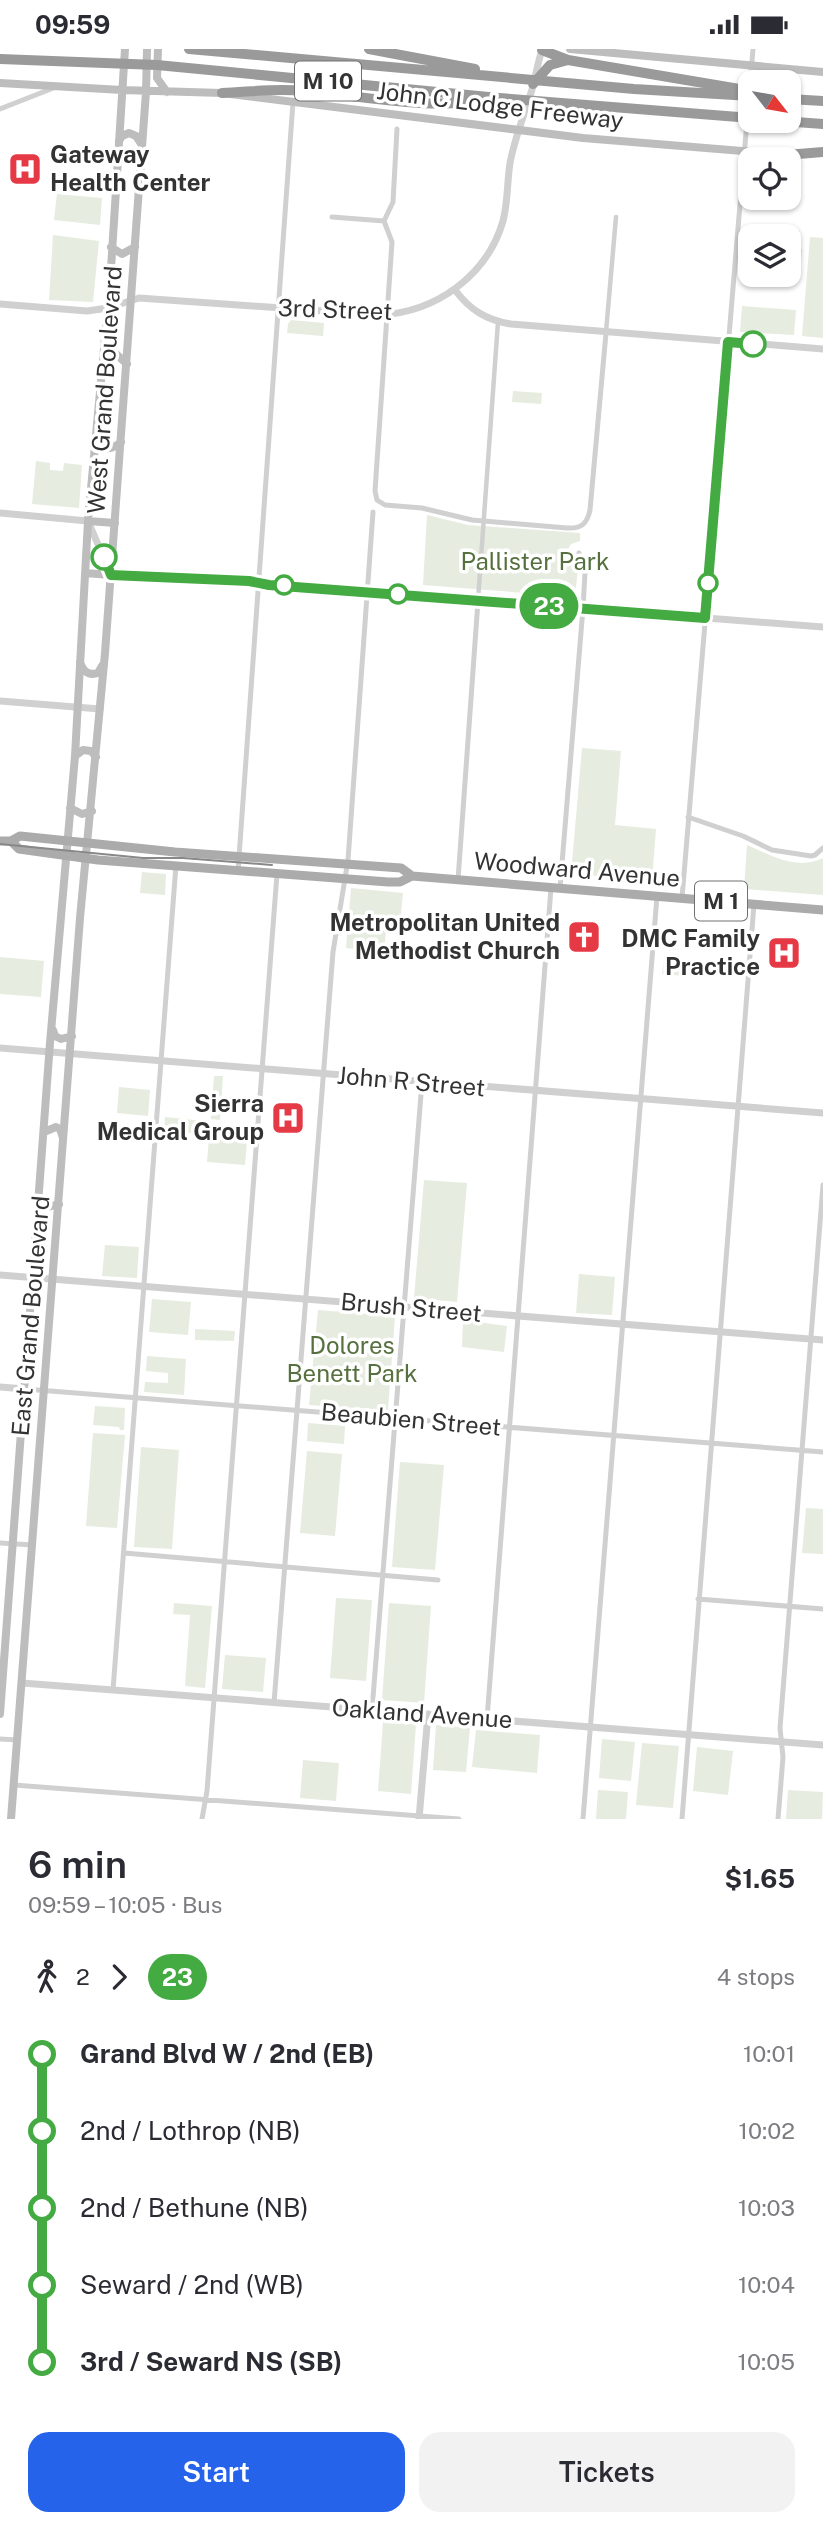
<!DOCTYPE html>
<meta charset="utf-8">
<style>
body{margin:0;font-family:"Public Sans",sans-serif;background:#f2f2f3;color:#2b2b33;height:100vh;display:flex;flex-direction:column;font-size:26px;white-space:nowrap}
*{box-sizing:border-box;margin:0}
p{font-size:23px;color:#7c7c81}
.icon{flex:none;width:38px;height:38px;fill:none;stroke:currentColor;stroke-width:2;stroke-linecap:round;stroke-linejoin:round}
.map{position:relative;height:1770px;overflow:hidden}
.drawer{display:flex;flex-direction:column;background:#fff;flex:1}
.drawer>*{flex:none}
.badge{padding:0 14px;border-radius:23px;font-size:24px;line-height:46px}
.needle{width:46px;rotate:121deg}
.buttons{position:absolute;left:738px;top:21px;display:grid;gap:14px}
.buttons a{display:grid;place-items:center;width:63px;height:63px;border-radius:14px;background:#fff;box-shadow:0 2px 5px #0004;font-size:35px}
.map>.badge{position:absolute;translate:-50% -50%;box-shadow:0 0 0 4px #fff}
.legs{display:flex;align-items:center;gap:10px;height:77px;padding:0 28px;font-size:23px}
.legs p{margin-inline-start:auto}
.overview{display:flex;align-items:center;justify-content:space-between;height:119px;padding:0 28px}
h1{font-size:38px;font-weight:600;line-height:52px}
.action{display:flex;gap:14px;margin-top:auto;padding:14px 28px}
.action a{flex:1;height:80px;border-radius:21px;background:#2563eb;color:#fff;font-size:28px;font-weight:600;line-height:80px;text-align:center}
.action a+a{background:#f2f2f3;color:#2b2b33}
ul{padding:0 28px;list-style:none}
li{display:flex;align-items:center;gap:24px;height:77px;font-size:26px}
li i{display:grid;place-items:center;width:10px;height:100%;margin:0 9px;background:currentColor}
li i::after{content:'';width:18px;height:18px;margin:-9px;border:5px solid;border-radius:50%;background:#fff}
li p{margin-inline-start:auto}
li:first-child i{background:linear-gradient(#0000 50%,currentColor 0)}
li:last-child i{background:linear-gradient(currentColor 50%,#0000 0)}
.status{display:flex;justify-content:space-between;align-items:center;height:49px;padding:0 35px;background:#fff;direction:ltr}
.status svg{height:19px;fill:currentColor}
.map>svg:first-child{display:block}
</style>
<div class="status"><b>09:59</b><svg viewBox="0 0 49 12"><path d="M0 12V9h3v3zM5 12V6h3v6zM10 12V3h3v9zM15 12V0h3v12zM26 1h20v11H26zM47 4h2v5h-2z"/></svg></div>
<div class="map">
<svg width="823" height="1770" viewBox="0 0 823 1770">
<rect width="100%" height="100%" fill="#fff"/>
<path fill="#e6ecdf" d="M57 145 102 149 100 176 54 171Z
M749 178 800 182 798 200H802L801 212 789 211V187H751V208H746Z
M53 186 99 192 93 253 49 251Z
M810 188 823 189V289L802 287Z
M742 257 796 261 794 286 740 283Z
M291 271 324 274 323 287 287 284 288 275Z
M513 342 542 344 541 355 512 353Z
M36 412 50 414V421L63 422 64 414 82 416 79 459 32 455Z
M427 466 468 476 580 484V492L571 495 567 502 568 511 578 519 575 548 423 536Z
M582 699 621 702 615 776 656 780 652 832 571 825Z
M747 796C770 806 797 822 823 809V846L744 840Z
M142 823 166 825 165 846 140 844Z
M351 839 403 844 400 873 387 872 384 903 346 899Z
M0 908 44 912 41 948 0 945Z
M664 911 699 913 698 928 662 925Z
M214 1027H223L220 1071 211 1070Z
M119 1038 150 1041 148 1067 117 1064Z
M165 1068 204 1072 203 1085 164 1082Z
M209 1089 247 1092 245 1116 207 1113Z
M424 1131 467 1134 457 1253 414 1249Z
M105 1196 139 1198 137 1229 102 1227Z
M579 1225 615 1228 612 1266 576 1264Z
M152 1250 191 1253 188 1286 149 1283Z
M318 1261 395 1267 388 1361 309 1356Z
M463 1271 507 1277 504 1303 462 1298Z
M195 1280 235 1282 234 1292 195 1291Z
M147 1307 186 1310 184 1346 144 1343 145 1333 168 1334V1324L146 1322Z
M95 1357 125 1359 124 1381H120L119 1378 93 1376Z
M308 1374 345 1377 344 1395 307 1392Z
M93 1384 125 1386 117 1479 86 1477Z
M141 1398 179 1401 172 1500 134 1498Z
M307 1402 342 1405 335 1487 300 1484Z
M400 1413 444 1416 435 1521 392 1518Z
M806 1459 823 1460V1505L802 1504Z
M336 1549 372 1551 366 1632 330 1629Z
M174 1554 212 1557 205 1639 185 1637 190 1566 173 1565Z
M389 1554 431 1557 424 1654 382 1651Z
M225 1606 266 1609 263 1643 222 1640Z
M383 1673 416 1675 411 1745 378 1742Z
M436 1676 470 1679 466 1723 433 1721Z
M476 1681 540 1686 537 1724 472 1718Z
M602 1690 635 1693 631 1732 599 1729Z
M642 1694 679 1697 673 1759 636 1756Z
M697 1698 733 1702 728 1746 693 1742Z
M303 1711 339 1714 336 1752 300 1749Z
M598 1741 628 1743 626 1770H596Z
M788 1741 823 1743 822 1770H786Z"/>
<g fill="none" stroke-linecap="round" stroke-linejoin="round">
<path stroke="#d0d0d0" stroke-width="4.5" d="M606 283 616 168
M478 551 498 273"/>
<path stroke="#d0d0d0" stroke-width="5" d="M0 60 56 38
M332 168 384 172
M384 172 392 193 375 442 377 451 385 456 422 459 472 471 567 479C581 480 587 475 590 461L606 284
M384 172 393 153 397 80
M688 768 743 787 772 801 811 807 815 806 823 799
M238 822 293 53
M458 831 478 552
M560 839 583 559 585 524 579 504
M682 849 753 0
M25 1340 823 1403
M0 1494 33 1496
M124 1504 438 1531
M698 1550 823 1560
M113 1641 176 816
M274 1654 333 903 348 811 373 463
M372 1661 422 1033
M487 1670 551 839
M0 1690 17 1691
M14 1736 459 1770
M202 1770 207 1742 277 825
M583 1770 657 847
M682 1770 754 855
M778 1770 783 1708 780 1679 823 1136"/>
<path stroke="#d0d0d0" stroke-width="7" d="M455 241C470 261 486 271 511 275L823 300
M0 255 87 262 108 259 139 249 380 266C436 263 487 227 503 172 508 153 507 133 510 114 515 87 526 62 533 37 536 25 538 13 542 1
M0 464 88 472 111 526 249 532 269 535 823 578
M0 652 100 660
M0 999 823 1064
M0 1226 823 1291
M0 1338 25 1340
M22 1634 823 1696
M419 1770 428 1665"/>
<path stroke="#bdbdbd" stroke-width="8" d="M158 0 157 29 167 43
M570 0 823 23
M0 34 122 41 222 44 583 89 791 106
M119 92 122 87 129 84 136 87 142 96
M111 198 122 205 135 198
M103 313 109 306 116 305 127 315
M95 392C104 401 111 402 121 393
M88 472 115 474
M85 524 111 526
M80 613C83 622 88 627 98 624L102 617
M75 707 83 701 91 702 96 708
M70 759 82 765 92 762
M53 981 55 987 61 990 72 987
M44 1083 56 1078 60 1080 63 1089
M39 1153 48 1158 59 1155
M0 1665 50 994 75 707 88 472 110 235 125 0
M11 1770 80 869 105 604 146 43 147 0"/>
<path stroke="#ababab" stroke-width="9" d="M0 792H11L20 787 175 803 401 819 412 827 823 861
M11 792 19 800 98 811 388 833H400L412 827"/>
<path stroke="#9a9a9a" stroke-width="10" d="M189 0 634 40 751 47
M369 0 475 20
M542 1 568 11 751 42
M0 10 157 16 499 49 751 69
M533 35 550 16 568 11
M222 44C249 43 276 39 303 42 362 47 428 61 487 51
M789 50 823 52
M782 72 823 75
M786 106 823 103"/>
<path stroke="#888" stroke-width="2" d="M0 795 143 809H183L272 816"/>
</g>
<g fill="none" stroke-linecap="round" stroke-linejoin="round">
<defs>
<path id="line-1" d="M104 508 111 526 249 532 269 536 705 569 728 293 753 295"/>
</defs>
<use href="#line-1" stroke="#fff" stroke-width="16"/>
<use href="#line-1" stroke="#44aa42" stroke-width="10"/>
</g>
<defs>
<symbol id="hospital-square" viewBox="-11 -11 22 22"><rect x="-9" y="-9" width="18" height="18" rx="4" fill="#e63946" stroke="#fff"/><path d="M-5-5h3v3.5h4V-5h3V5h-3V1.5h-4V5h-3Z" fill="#fff"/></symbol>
<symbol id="church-square" viewBox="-11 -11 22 22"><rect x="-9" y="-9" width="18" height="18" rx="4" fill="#e63946" stroke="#fff"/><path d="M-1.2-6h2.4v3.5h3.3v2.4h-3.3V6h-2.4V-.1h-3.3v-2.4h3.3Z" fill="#fff"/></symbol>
</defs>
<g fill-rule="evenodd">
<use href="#hospital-square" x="6" y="101" width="38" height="38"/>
<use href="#church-square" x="565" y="869" width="38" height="38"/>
<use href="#hospital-square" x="765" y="885" width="38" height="38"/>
<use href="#hospital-square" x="269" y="1050" width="38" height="38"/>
</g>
<g fill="#fff" stroke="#44aa42" stroke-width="3.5">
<circle cx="753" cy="295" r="12"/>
<circle cx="104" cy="508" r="12"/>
<circle cx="708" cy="534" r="9"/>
<circle cx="284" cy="536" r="9"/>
<circle cx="398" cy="545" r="9"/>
</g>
<g text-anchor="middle" stroke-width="7" stroke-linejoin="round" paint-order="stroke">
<g fill="#fff" stroke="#707070" stroke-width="2">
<rect x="295" y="12.5" width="66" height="39" rx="5"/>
<rect x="695" y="832.5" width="52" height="39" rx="5"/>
</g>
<g font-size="23" font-weight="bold" fill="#333">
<text x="328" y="40">M 10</text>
<text x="721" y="860">M 1</text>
</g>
<g font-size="24" fill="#333" stroke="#fff">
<text transform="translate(500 57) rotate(7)" y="8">John C Lodge Freeway</text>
<text transform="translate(335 261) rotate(2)" y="8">3rd Street</text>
<text transform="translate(105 341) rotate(-86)" y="8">West Grand Boulevard</text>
<text transform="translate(577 821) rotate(5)" y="8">Woodward Avenue</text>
<text transform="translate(411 1033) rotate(5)" y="8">John R Street</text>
<text transform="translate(411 1259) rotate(5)" y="8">Brush Street</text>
<text transform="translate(31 1267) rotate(-85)" y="8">East Grand Boulevard</text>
<text transform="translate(411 1371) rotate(5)" y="8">Beaubien Street</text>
<text transform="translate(422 1665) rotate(4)" y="8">Oakland Avenue</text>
</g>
<g font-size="24" font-weight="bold" fill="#333" stroke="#fff" text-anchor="end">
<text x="50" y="114" text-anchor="start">Gateway<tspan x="50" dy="28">Health Center</tspan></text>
<text x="560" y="882">Metropolitan United<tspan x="560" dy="28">Methodist Church</tspan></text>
<text x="760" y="898">DMC Family<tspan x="760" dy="28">Practice</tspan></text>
<text x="264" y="1063">Sierra<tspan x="264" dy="28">Medical Group</tspan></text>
</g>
<g font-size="24" fill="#56703f" stroke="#fff">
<text x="535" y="521">Pallister Park</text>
<text x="352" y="1305">Dolores<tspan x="352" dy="28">Benett Park</tspan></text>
</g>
</g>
</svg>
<div class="buttons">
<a><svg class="needle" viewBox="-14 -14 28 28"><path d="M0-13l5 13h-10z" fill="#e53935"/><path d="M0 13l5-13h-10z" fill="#7c7c81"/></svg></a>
<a><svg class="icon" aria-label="locate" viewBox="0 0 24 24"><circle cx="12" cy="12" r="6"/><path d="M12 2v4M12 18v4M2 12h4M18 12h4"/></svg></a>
<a><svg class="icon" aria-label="layers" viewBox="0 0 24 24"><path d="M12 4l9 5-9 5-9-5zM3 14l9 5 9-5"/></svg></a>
</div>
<b class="badge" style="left:549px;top:557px;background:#44aa42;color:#fff">23</b>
</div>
<section class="drawer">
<div class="overview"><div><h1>6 min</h1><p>09:59 – 10:05 · Bus</p></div><b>$1.65</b></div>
<div class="legs"><svg class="icon" aria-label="walk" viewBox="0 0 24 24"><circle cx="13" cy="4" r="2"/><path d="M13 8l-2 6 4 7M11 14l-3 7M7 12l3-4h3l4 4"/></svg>2<svg class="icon" aria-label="forward" viewBox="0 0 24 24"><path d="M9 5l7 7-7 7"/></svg><b class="badge" style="background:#44aa42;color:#fff">23</b><p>4 stops</p></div>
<ul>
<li><i style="color:#44aa42"></i><b>Grand Blvd W / 2nd (EB)</b><p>10:01</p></li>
<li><i style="color:#44aa42"></i><span>2nd / Lothrop (NB)</span><p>10:02</p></li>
<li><i style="color:#44aa42"></i><span>2nd / Bethune (NB)</span><p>10:03</p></li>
<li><i style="color:#44aa42"></i><span>Seward / 2nd (WB)</span><p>10:04</p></li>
<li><i style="color:#44aa42"></i><b>3rd / Seward NS (SB)</b><p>10:05</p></li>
</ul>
<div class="action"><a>Start</a><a>Tickets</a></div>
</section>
